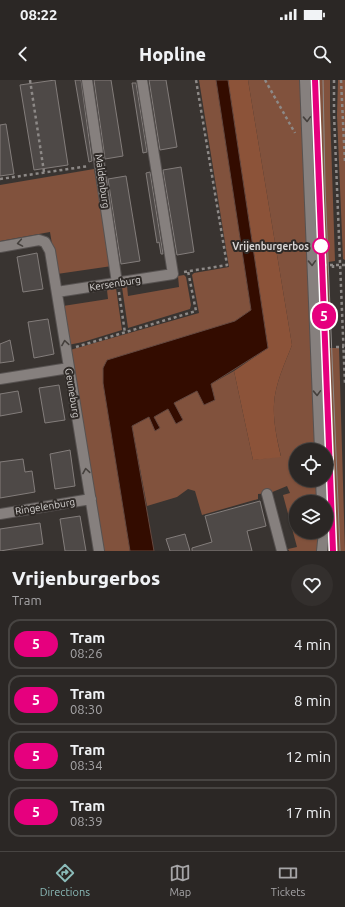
<!DOCTYPE html>
<style>
body{margin:0;font-family:Ubuntu,sans-serif;background:#332f2d;color:#f1f3f6;height:100vh;display:flex;flex-direction:column;font-size:15px;white-space:nowrap}
*{box-sizing:border-box;margin:0}
p{font-size:13px;color:#a6a5a7}
.icon{flex:none;width:22px;height:22px;fill:none;stroke:currentColor;stroke-width:2;stroke-linecap:round;stroke-linejoin:round}
.map{position:relative;height:471px;overflow:hidden}
.sheet{display:flex;flex-direction:column;background:#2b2725;flex:1}
.sheet>*{flex:none}
.badge{padding:0 8px;border-radius:13px;font-size:14px;line-height:26px}
.controls{position:absolute;left:289px;top:363px;display:grid;gap:8px}
.controls a{display:grid;place-items:center;width:44px;height:44px;border-radius:50%;background:#2b2725;box-shadow:0 1px 3px #0004,0 0 0 1px #474442;font-size:20px}
.map>.badge{position:absolute;translate:-50% -50%;box-shadow:0 0 0 2px #fff}
.round{display:grid;place-items:center;flex:none;width:42px;height:42px;border-radius:21px;background:#332f2d}
.headline{display:flex;align-items:center;justify-content:space-between;height:68px;padding:0 12px}
h1{font-size:19px;font-weight:800;line-height:30px}
ul{padding:0;list-style:none}
li{display:flex;align-items:center;gap:12px;height:50px;margin:0 8px 6px;padding:0 4px;border:2px solid #474442;border-radius:12px}
li div{flex:1}
li b{display:block;font-size:15px}
li em{font-style:normal}
li .badge{min-width:44px;font-weight:700;text-align:center}
.status{display:flex;justify-content:space-between;align-items:center;height:28px;padding:0 20px;background:#2b2725;direction:ltr}
.status svg{height:11px;fill:currentColor}
header{display:flex;justify-content:space-between;align-items:center;height:52px;padding:0 12px;background:#2b2725;font-size:18px;font-weight:800}
.menu{display:flex;justify-content:space-around;align-items:center;height:56px;border-top:1px solid #474442;background:#2b2725;font-size:11px;color:#a6a5a7}
.menu a{display:grid;justify-items:center;gap:2px}
.menu .on{color:#8bbbb9}
.map>svg:first-child{display:block}
</style>
<div class="status"><b>08:22</b><svg viewBox="0 0 49 12"><path d="M0 12V9h3v3zM5 12V6h3v6zM10 12V3h3v9zM15 12V0h3v12zM26 1h20v11H26zM47 4h2v5h-2z"/></svg></div>
<header><svg class="icon" aria-label="back" viewBox="0 0 24 24"><path d="M15 5l-7 7 7 7"/></svg>Hopline<svg class="icon" aria-label="search" viewBox="0 0 24 24"><circle cx="10" cy="10" r="6"/><path d="M15 15l6 6"/></svg></header>
<div class="map">
<svg width="345" height="471" viewBox="0 0 345 471">
<rect width="100%" height="100%" fill="#393431"/>
<path fill="#81523d" d="M199 0H216L251 230 235 241 103 303 130 471H102L70 270 199 233 192 195 194 193 229 187Z
M248 0H303L318 370H296V400H319L320 422H296V452H321L320 471H289L288 469 297 467 283 415 290 413 287 406 270 413 258 414V419L202 435 195 411 188 409 177 417 147 426 132 346 149 337 160 348 154 337 168 329 183 340 174 323 197 311 215 320 211 304 234 291 253 380 281 376C277 359 273 342 274 324 275 304 285 283 292 265Z
M308 0H330V30L335 181 328 182 330 268H339L345 471H325L326 370H323L316 189 320 188 316 108H312Z
M338 0H345V180L343 179 337 35Z
M94 89 112 186 57 194 50 152 0 161V105Z
M184 195 186 197 191 225 190 229 128 248 122 207 127 206 128 216 179 207 178 196Z
M116 208 122 250 83 262 68 265 63 226 108 219 107 210Z"/>
<path fill="#8c5339" d="M228 0H248L292 265C285 283 275 304 274 324 273 342 277 359 281 377L253 380 234 291 268 268Z"/>
<path fill="#330c00" stroke="#64483f" d="M216 0H228L268 268 211 304 215 320 204 325 197 311 174 323 183 340 176 344 168 329 154 337 160 348 155 351 149 337 132 346 154 471H130L103 303V288L107 280 235 241 251 230Z"/>
<path fill="#4e4947" stroke="#837d7b" d="M55 0 68 85 34 90 20 5Z
M75 0H81L92 81 89 82Z
M94 0H111L123 76 105 79Z
M149 0H166L177 67 160 70Z
M132 3H136L147 72 143 73Z
M6 44 14 94 0 96V45Z
M181 87 194 172 177 175 163 90Z
M150 92 163 174H161L159 162 157 163 146 93Z
M126 96 140 181 121 184 108 99Z
M37 173 43 209 23 212 17 177Z
M48 239 54 274 34 278 28 242Z
M10 260 14 281 0 283V264Z
M59 305 65 340 45 343 39 308Z
M18 311 22 332 0 336V314Z
M70 370 75 406 55 409 50 374Z
M23 379 25 392 32 391 35 412 0 418V382Z
M260 421 266 446 247 451 252 471H192V468L212 462 205 436Z
M80 436 86 471H65L60 439Z
M40 443 43 464 0 471V449Z
M185 454 190 471H170L166 459Z"/>
<g fill="none" stroke-linecap="round" stroke-linejoin="round">
<defs>
<path id="minor" d="M87 0 117 203
M305 0 320 370
M0 167 39 160 45 162 50 171 99 471
M57 212 173 194 142 0
M0 299 69 288
M321 400 322 422
M267 414 282 471
M0 434 91 419
M322 471 324 452"/>
</defs>
<use href="#minor" stroke="#575251" stroke-width="12"/>
<path stroke="#8d8987" stroke-width="2.5" stroke-dasharray="3 3" stroke-linecap="butt" d="M30 0 44 92
M265 0 295 53
M334 0V34L345 305
M341 0 345 83
M0 99 89 86
M324 185H345
M333 185V189
M184 192 227 185 196 0
M119 212 125 253
M76 267 196 231 188 191
M336 267H344"/>
<use href="#minor" stroke="#86807e" stroke-width="10"/>
<path stroke="#8f8b89" stroke-width="1" d="M315 0 333 471
M323 0 325 106 340 471"/>
</g>
<defs><path id="oneway-chevron" d="M-2-3.5L2.5 0L-2 3.5" fill="none" stroke-width="1.6" stroke-linecap="round" stroke-linejoin="round"/></defs>
<g stroke="#45403d">
<use href="#oneway-chevron" transform="translate(307 39) rotate(88)"/>
<use href="#oneway-chevron" transform="translate(20 163) rotate(170)"/>
<use href="#oneway-chevron" transform="translate(312 183) rotate(88)"/>
<use href="#oneway-chevron" transform="translate(65 263) rotate(-99)"/>
<use href="#oneway-chevron" transform="translate(317 313) rotate(88)"/>
<use href="#oneway-chevron" transform="translate(86 391) rotate(-99)"/>
</g>
<g fill="none" stroke-linecap="round" stroke-linejoin="round">
<defs>
<path id="line" d="M315 0 333 471"/>
</defs>
<use href="#line" stroke="#fff" stroke-width="9"/>
<use href="#line" stroke="#e6007e" stroke-width="6"/>
</g>
<circle fill="#fff" stroke="#e6007e" stroke-width="2" cx="321" cy="166" r="8"/>
<g text-anchor="middle" stroke-width="4" stroke-linejoin="round" paint-order="stroke">
<g font-size="10" fill="#d7d4d3" stroke="#2f2a27">
<text transform="translate(103 101) rotate(82)" y="4">Maldenburg</text>
<text transform="translate(115 203) rotate(-9)" y="4">Kersenburg</text>
<text transform="translate(73 313) rotate(81)" y="4">Geuneburg</text>
<text transform="translate(45 426) rotate(-9)" y="4">Ringelenburg</text>
</g>
<g font-size="10" font-weight="bold" fill="#d7d4d3" stroke="#2f2a27" text-anchor="end">
<text x="309" y="170">Vrijenburgerbos</text>
</g>
</g>
</svg>
<div class="controls">
<a><svg class="icon" aria-label="locate" viewBox="0 0 24 24"><circle cx="12" cy="12" r="6"/><path d="M12 2v4M12 18v4M2 12h4M18 12h4"/></svg></a>
<a><svg class="icon" aria-label="layers" viewBox="0 0 24 24"><path d="M12 4l9 5-9 5-9-5zM3 14l9 5 9-5"/></svg></a>
</div>
<b class="badge" style="left:324px;top:236px;background:#e6007e;color:#fff">5</b>
</div>
<section class="sheet">
<div class="headline"><div><h1>Vrijenburgerbos</h1><p>Tram</p></div><a class="round"><svg class="icon" aria-label="heart" viewBox="0 0 24 24"><path d="M12 20l-8-8c-3-5 5-10 8-4 3-6 11-1 8 4z"/></svg></a></div>
<ul>
<li><span class="badge" style="background:#e6007e;color:#fff">5</span><div><b>Tram</b><p>08:26</p></div><em>4 min</em></li>
<li><span class="badge" style="background:#e6007e;color:#fff">5</span><div><b>Tram</b><p>08:30</p></div><em>8 min</em></li>
<li><span class="badge" style="background:#e6007e;color:#fff">5</span><div><b>Tram</b><p>08:34</p></div><em>12 min</em></li>
<li><span class="badge" style="background:#e6007e;color:#fff">5</span><div><b>Tram</b><p>08:39</p></div><em>17 min</em></li>
</ul>
</section>
<nav class="menu">
<a class="on"><svg class="icon" aria-label="directions" viewBox="0 0 24 24"><path d="M12 3l9 9-9 9-9-9zM9 14v-3h6M13 9l2 2-2 2"/></svg>Directions</a>
<a><svg class="icon" aria-label="map" viewBox="0 0 24 24"><path d="M3 6l6-2 6 2 6-2v14l-6 2-6-2-6 2zM9 4v14M15 6v14"/></svg>Map</a>
<a><svg class="icon" aria-label="tickets" viewBox="0 0 24 24"><path d="M3 7h18v10H3zM15 7v10"/></svg>Tickets</a>
</nav>
